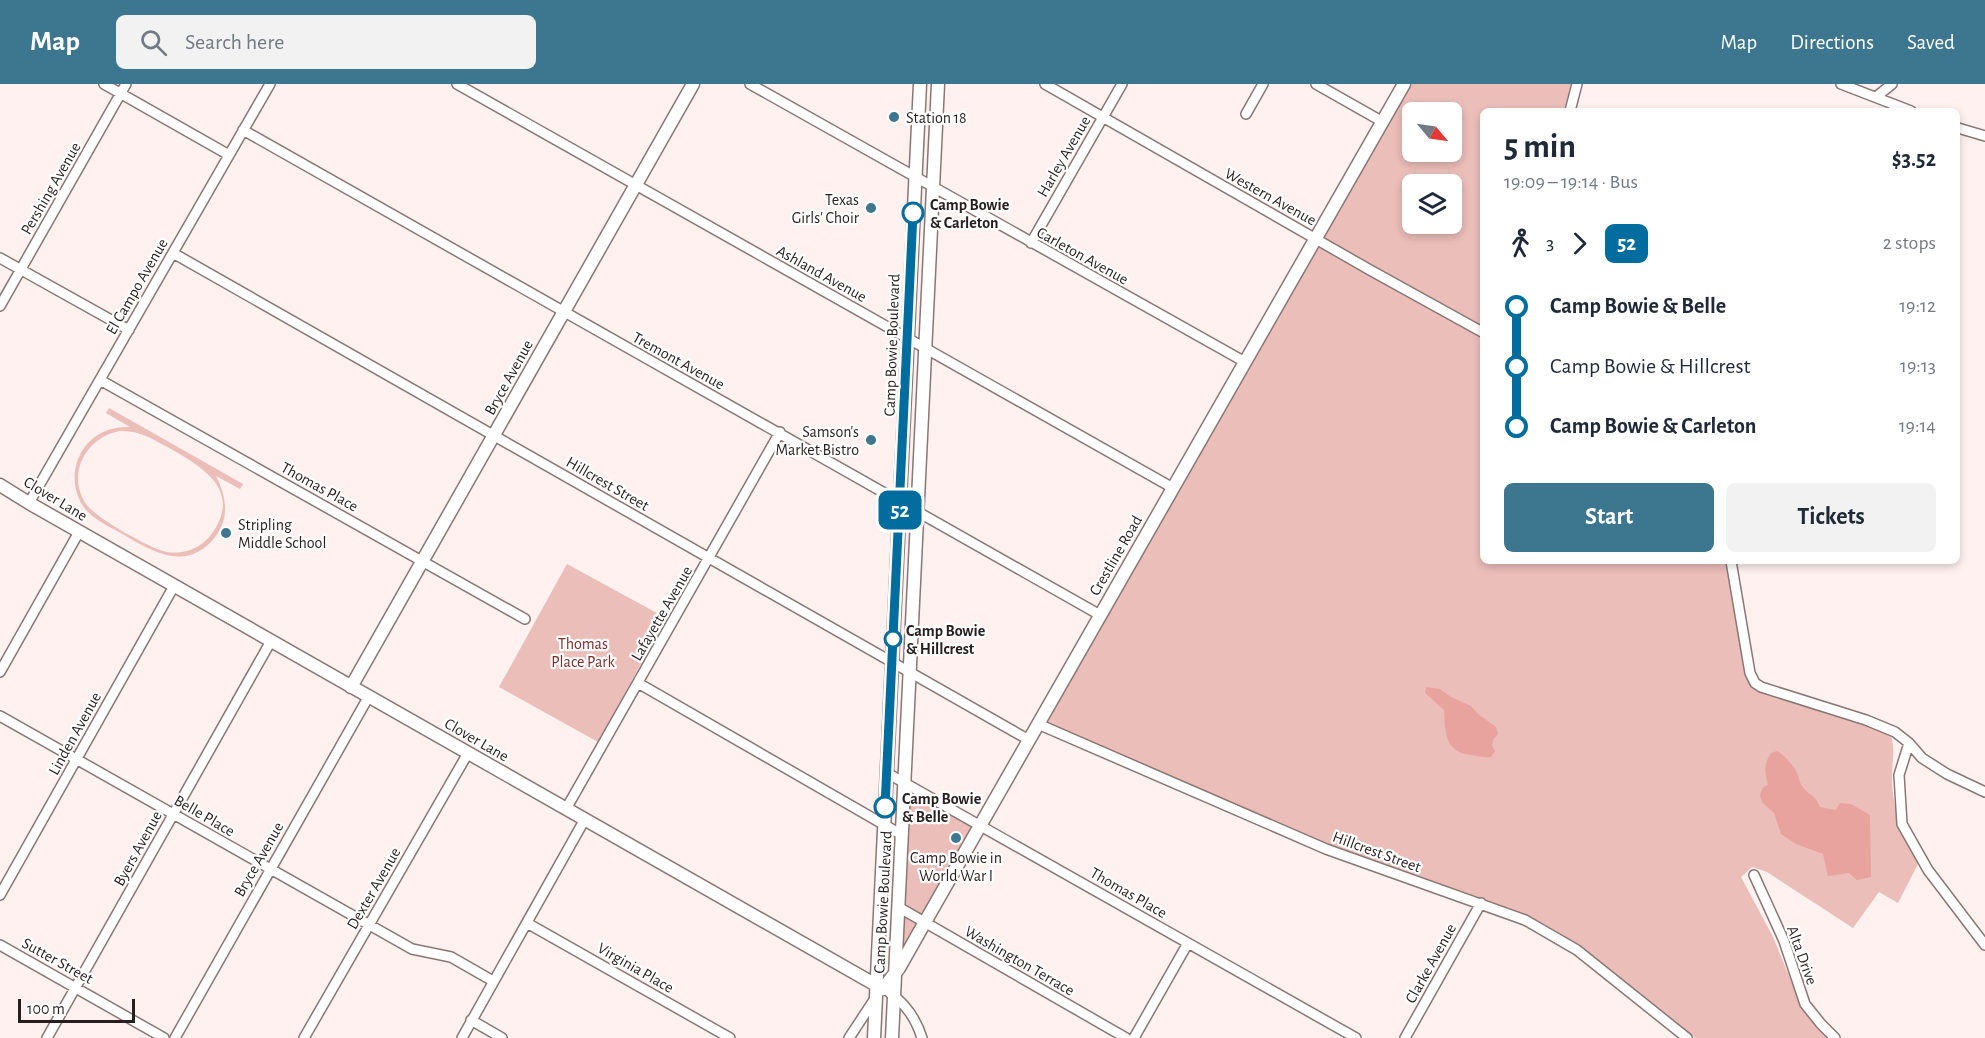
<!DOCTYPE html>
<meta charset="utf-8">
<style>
body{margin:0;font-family:"Alegreya Sans",sans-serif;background:#f2f2f3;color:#1f2937;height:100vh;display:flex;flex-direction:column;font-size:22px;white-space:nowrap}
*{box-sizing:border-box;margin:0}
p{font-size:20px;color:#747a83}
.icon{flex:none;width:33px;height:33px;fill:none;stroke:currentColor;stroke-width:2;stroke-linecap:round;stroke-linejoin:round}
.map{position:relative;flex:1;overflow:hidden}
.panel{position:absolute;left:1480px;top:24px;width:480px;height:456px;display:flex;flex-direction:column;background:#fff;border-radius:9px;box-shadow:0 3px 9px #0003}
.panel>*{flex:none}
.badge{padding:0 12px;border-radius:9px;font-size:21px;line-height:39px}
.needle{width:39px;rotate:119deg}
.tools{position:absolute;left:1402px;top:18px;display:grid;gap:12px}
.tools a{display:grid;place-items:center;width:60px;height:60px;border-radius:9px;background:#fff;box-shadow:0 3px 9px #0003;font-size:30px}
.scale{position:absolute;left:18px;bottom:15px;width:117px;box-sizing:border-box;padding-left:6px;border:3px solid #271f1f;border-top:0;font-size:16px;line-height:21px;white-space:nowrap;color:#271f1f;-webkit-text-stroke:4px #fff;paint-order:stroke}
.map>.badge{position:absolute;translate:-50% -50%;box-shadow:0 0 0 3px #fff}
.legs{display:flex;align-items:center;gap:9px;height:66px;padding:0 24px;font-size:20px}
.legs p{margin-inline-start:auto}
.head{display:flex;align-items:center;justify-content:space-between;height:102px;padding:0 24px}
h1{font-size:33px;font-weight:700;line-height:45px}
.button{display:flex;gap:12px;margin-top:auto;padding:12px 24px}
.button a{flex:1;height:69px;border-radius:9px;background:#3c768f;color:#fff;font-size:24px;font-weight:700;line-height:69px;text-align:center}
.button a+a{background:#f2f2f3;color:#1f2937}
ul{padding:0 24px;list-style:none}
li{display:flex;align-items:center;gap:21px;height:60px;font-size:22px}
li i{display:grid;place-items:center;width:9px;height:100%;margin:0 8px;background:currentColor}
li i::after{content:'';width:15px;height:15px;margin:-8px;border:4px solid;border-radius:50%;background:#fff}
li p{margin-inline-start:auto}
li:first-child i{background:linear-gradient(#0000 50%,currentColor 0)}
li:last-child i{background:linear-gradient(currentColor 50%,#0000 0)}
header{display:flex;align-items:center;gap:36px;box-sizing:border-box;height:84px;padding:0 30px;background:#3c768f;color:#fff}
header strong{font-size:28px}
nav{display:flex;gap:33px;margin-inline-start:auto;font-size:21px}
.search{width:420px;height:54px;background:#f2f2f3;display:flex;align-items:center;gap:15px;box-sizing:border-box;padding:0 21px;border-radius:9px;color:#747a83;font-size:22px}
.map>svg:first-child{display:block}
</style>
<header>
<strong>Map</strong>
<div class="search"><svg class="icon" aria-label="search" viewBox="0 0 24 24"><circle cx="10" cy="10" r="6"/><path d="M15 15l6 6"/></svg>Search here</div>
<nav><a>Map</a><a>Directions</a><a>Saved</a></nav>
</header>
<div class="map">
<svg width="1985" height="954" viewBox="0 0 1985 954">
<rect width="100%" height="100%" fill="#fef1f0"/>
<path fill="#ebbeba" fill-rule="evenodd" d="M1412 0H1571L1564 27H1484V477H1726L1746 590 1752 601 1862 639 1891 652C1896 667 1891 683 1892 699 1894 731 1904 752 1918 780L1898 819 1879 808 1853 844 1767 788 1752 783 1741 793 1773 853 1803 926 1829 954H1695L1581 862 1539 837 1327 760 1241 725 1046 638ZM1413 28H1452V68H1413ZM1413 100H1452V140H1413Z
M109 324 243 400 240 405 216 392C226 411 230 433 216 452 187 490 151 467 119 448 106 441 91 434 83 422 66 396 76 361 103 348 112 344 120 343 130 343L106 329ZM120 347C140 346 154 356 171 365 200 382 240 404 215 445 208 457 196 466 182 468 175 469 167 469 160 466 143 460 96 434 86 420 66 390 86 353 120 347Z
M567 480 666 534 598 658 499 603Z
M910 706 974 743 902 867Z"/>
<path fill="#e8a39e" d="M1426 603 1440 605 1451 613 1471 622 1478 630 1496 643 1498 650 1493 656 1492 662 1495 667 1491 673C1485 674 1478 672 1471 671 1445 668 1445 649 1444 626L1425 609Z
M1777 667C1784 671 1794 682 1797 689 1799 693 1799 697 1802 702 1809 712 1815 710 1820 723L1836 726 1840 719 1851 720 1870 731 1871 793 1857 796 1849 789 1828 792 1823 770 1796 760 1781 750 1774 729 1762 718 1760 711 1763 703 1768 701C1765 689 1763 681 1771 669Z"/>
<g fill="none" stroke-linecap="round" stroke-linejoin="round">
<defs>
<path id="street" d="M104 0 229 71
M457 0 1173 404
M750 0 1245 278
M1045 0 1370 186 1484 249
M1316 0 1383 38
M1841 0 1911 27
M1876 13 1892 0
M1570 27 1577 0
M1246 30 1263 0
M1958 44 1985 52
M243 46 1100 531
M1031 159 1122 0
M173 169 1029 656
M0 174 129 246
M0 222 126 0
M100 296 525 535
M29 419 270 0
M1731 477 1750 589 1755 599 1761 603 1866 636 1895 648 1909 659 1922 674 1947 690 1985 708
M0 588 79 448
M638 599 902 751
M0 632 412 865 451 873 493 897
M1038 640 1326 765 1525 836 1577 866 1687 954
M1909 659 1899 691 1902 740 1928 786 1985 861
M887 689 1356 954
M566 725 780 348
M1754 791 1784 857 1805 920 1821 940 1835 954
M0 811 174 502
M900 824 1126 954
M527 839 730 954
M0 861 164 954
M890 909C907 921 916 935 922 954
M471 936 502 954
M47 954 271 557
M175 954 369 612
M304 954 468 669
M462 954 585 735
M849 954 876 913
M1134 954 1188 859
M1405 954 1481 819"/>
<path id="secondary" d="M0 401 29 419 883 905 899 884 925 838 1404 0
M351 603 693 0
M874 954 920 0
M892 954 938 0"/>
</defs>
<use href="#street" stroke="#897775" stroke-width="12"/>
<use href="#secondary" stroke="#897775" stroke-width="15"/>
<use href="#street" stroke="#fff" stroke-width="9"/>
<use href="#secondary" stroke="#fff" stroke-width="12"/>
</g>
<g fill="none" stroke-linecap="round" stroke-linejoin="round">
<defs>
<path id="line-1" d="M885 723 913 129"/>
</defs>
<use href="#line-1" stroke="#fff" stroke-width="14"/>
<use href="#line-1" stroke="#006d9e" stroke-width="9"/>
</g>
<g fill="#3c768f" stroke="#fff" stroke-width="2">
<circle cx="894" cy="33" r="6"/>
<circle cx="871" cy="124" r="6"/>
<circle cx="871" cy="356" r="6"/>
<circle cx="226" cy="449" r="6"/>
<circle cx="956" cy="754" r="6"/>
</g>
<g fill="#fff" stroke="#006d9e" stroke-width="3">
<circle cx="913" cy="129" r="10"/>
<circle cx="893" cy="555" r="8"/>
<circle cx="885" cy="723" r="10"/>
</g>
<g text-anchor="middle" stroke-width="4.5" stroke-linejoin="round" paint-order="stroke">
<g font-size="16" fill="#271f1f" stroke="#fff" text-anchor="start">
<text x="906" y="39">Station 18</text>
<text x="859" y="121" text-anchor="end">Texas<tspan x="859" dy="18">Girls' Choir</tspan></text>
<text x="859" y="353" text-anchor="end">Samson's<tspan x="859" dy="18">Market Bistro</tspan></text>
<text x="238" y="446">Stripling<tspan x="238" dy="18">Middle School</tspan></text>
<text x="956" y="779" text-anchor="middle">Camp Bowie in<tspan x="956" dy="18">World War I</tspan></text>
</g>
<g font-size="16" fill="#271f1f" stroke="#fff">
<text transform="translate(1063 72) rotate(-60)" y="6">Harley Avenue</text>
<text transform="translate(50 104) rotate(-60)" y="6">Pershing Avenue</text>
<text transform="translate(1271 112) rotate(29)" y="6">Western Avenue</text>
<text transform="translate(1083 171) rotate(29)" y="6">Carleton Avenue</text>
<text transform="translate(822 189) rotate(29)" y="6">Ashland Avenue</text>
<text transform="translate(136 202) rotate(-60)" y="6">El Campo Avenue</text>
<text transform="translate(891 261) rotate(-88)" y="6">Camp Bowie Boulevard</text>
<text transform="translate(679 276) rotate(29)" y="6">Tremont Avenue</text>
<text transform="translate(508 293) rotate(-61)" y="6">Bryce Avenue</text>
<text transform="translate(608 399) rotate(30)" y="6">Hillcrest Street</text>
<text transform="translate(320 402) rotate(29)" y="6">Thomas Place</text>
<text transform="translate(56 414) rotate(31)" y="6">Clover Lane</text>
<text transform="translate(1115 471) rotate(-60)" y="6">Crestline Road</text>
<text transform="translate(661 529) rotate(-60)" y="6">Lafayette Avenue</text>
<text transform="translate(74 649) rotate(-61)" y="6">Linden Avenue</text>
<text transform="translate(477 655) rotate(30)" y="6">Clover Lane</text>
<text transform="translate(205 731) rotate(30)" y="6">Belle Place</text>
<text transform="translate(137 764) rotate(-61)" y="6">Byers Avenue</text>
<text transform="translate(1377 767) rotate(20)" y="6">Hillcrest Street</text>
<text transform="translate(258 775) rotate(-60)" y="6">Bryce Avenue</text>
<text transform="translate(373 804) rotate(-60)" y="6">Dexter Avenue</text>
<text transform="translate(1129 808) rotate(30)" y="6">Thomas Place</text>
<text transform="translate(882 818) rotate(-87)" y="6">Camp Bowie Boulevard</text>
<text transform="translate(1803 871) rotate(70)" y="6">Alta Drive</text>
<text transform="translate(58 876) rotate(29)" y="6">Sutter Street</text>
<text transform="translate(1020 876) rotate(30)" y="6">Washington Terrace</text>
<text transform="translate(1430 879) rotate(-61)" y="6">Clarke Avenue</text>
<text transform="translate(636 883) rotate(30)" y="6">Virginia Place</text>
</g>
<g font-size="16" font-weight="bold" fill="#271f1f" stroke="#fff" text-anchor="start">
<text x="930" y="126">Camp Bowie<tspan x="930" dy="18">&amp; Carleton</tspan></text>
<text x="906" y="552">Camp Bowie<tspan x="906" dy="18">&amp; Hillcrest</tspan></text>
<text x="902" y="720">Camp Bowie<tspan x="902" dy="18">&amp; Belle</tspan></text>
</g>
<g font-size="16" fill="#7d2c2c" stroke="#fff">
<text x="583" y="565">Thomas<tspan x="583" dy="18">Place Park</tspan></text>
</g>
</g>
</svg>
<div class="tools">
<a><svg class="needle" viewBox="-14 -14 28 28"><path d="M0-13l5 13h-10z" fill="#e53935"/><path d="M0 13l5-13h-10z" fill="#747a83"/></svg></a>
<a><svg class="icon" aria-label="layers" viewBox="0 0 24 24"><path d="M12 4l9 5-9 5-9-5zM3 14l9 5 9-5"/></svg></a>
</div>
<div class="scale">100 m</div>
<b class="badge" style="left:900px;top:426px;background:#006d9e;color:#fff">52</b>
<section class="panel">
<div class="head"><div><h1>5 min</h1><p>19:09 – 19:14 · Bus</p></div><b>$3.52</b></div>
<div class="legs"><svg class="icon" aria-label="walk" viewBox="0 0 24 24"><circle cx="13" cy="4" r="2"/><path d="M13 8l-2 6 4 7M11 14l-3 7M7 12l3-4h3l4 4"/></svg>3<svg class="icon" aria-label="forward" viewBox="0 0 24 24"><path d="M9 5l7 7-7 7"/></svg><b class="badge" style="background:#006d9e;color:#fff">52</b><p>2 stops</p></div>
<ul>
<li><i style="color:#006d9e"></i><b>Camp Bowie &amp; Belle</b><p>19:12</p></li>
<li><i style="color:#006d9e"></i><span>Camp Bowie &amp; Hillcrest</span><p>19:13</p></li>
<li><i style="color:#006d9e"></i><b>Camp Bowie &amp; Carleton</b><p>19:14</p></li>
</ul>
<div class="button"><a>Start</a><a>Tickets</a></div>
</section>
</div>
